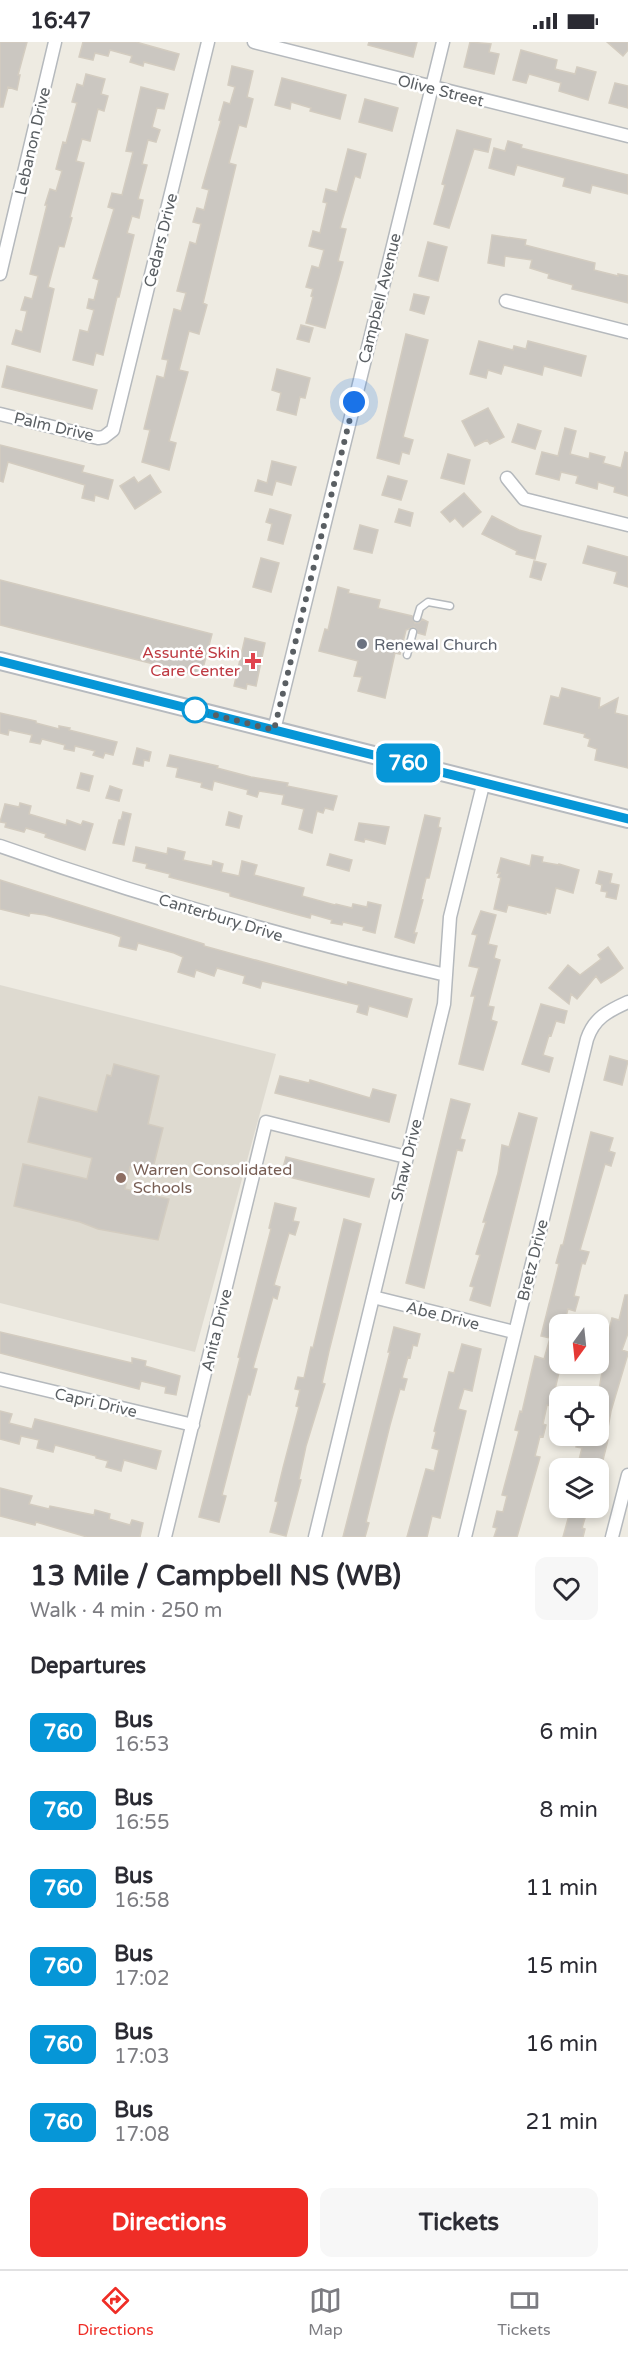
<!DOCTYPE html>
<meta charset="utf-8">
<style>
body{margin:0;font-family:"Varela Round",sans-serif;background:#f7f7f7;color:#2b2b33;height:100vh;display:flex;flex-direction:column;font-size:22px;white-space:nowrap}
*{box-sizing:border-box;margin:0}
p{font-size:20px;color:#7c7c81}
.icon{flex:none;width:33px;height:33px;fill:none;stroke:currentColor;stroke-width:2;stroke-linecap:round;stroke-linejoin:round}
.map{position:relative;height:1495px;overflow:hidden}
.drawer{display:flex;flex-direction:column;background:#fff;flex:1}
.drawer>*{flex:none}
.badge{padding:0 12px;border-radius:9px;font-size:21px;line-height:39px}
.needle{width:39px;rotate:195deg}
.controls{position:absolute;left:549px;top:1272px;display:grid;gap:12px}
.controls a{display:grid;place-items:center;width:60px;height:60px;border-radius:12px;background:#fff;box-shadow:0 3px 9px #0003;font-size:30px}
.you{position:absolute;width:30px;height:30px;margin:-15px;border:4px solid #fff;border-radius:50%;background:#1a73e8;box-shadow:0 0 0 9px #1a73e833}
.map>.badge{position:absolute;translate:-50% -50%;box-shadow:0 0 0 3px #fff}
h2{padding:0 30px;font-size:22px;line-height:54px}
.round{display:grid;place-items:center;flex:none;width:63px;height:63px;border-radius:12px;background:#f7f7f7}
.headline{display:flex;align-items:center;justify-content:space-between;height:102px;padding:0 30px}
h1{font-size:28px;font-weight:700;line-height:45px}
.cta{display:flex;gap:12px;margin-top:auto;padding:12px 30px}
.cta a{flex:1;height:69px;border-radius:12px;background:#ef2d26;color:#fff;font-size:24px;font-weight:700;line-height:69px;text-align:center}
.cta a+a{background:#f7f7f7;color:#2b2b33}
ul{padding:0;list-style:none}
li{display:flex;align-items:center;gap:18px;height:78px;padding:0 30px}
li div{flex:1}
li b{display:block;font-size:22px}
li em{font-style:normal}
li .badge{min-width:66px;font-weight:700;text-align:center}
.status{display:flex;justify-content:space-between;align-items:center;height:42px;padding:0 30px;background:#fff;direction:ltr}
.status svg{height:16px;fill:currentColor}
.tabs{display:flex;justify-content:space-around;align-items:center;height:84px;border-top:2px solid #e1e1e2;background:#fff;font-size:16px;color:#7c7c81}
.tabs a{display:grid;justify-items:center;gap:3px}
.tabs .active{color:#ef2d26}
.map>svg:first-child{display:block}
</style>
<div class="status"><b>16:47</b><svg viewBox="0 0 49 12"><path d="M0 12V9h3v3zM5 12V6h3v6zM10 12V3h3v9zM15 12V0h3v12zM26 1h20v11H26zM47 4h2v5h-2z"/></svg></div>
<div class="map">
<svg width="628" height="1495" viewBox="0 0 628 1495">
<rect width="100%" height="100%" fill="#eeebe2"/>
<path fill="#dedad0" d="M0 943 276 1012 195 1310 0 1261Z"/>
<path fill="#cbc7c1" stroke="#d3ccc0" stroke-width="1.5" d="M0 0H27L18 33H20L17 48 8 45 3 65H0Z
M83 0H136L179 12 174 28 144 20 143 24 130 20 132 14 110 8 108 14 95 11 93 18 79 15Z
M369 0H417L413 15 368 3Z
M470 0 491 2 489 10 499 12 494 32 464 25Z
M607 0H628V8L623 14Z
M521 8 557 18 555 27 575 32 577 25 596 30 588 58 559 49 561 41 529 32 526 41 513 38Z
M232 24 253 29 247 55 253 57 246 85 239 83 229 121 236 123 203 261 207 263 199 292 189 289 179 328 188 330 169 399 176 401 169 428 142 420 150 388 144 387 157 334 164 336 168 318 162 317 174 267 181 269 186 251 177 249 190 200 196 202 201 182 193 180 197 166 204 168 209 148 202 146 221 79 219 78 224 60 230 62 235 45 228 43Z
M86 32 105 37 101 52 108 54 104 69 98 67 90 99 82 97 76 119 84 121 70 175 72 176 64 205 59 204 48 245 54 247 40 310 12 302 16 288 22 290 27 269 21 268 25 255 32 257 38 234 30 232 47 163H45L50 147 56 149 62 129 56 127 63 100 66 101 77 61 72 60 77 42 83 44Z
M282 36 346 53 340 77 310 69 311 66 291 60 290 67 275 63Z
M615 41 628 44V66L609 61Z
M141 45 168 52 164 67 157 66 152 85 160 88 156 100 148 98 142 122 147 123 138 157 143 158 139 176 132 174 127 191 134 193 119 255H117L103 313 96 311 93 323 73 318 80 288 88 290 94 268 87 266 89 257 94 258 99 238 93 236 114 167 108 165 112 151 122 153 133 110 126 109Z
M365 57 398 66 392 89 359 80Z
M457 88 491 97 488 110 474 107 449 186 434 182 445 143 442 142Z
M508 99 522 103 521 106 628 133V152L592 143 590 151 563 144 565 136 517 123 514 133 489 126 494 106 505 109Z
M348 107 366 112 360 136 355 134 340 186 346 187 338 219 343 220 325 286 306 281 313 255 311 254 313 247 306 245 312 224 319 226 324 208 309 204 313 189 320 191 327 161 323 160 326 147 337 150Z
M492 193 526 198 525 203 595 221 594 228 618 234V232L628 234V261L572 247 573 243 548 236 549 232 530 226 532 218 505 214 504 224 488 221Z
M428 200 447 205 438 239 419 234Z
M414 252 429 255 424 272 410 268Z
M301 283 313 286 309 300 297 297Z
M406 292 428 298 403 395 413 398 409 412 402 410 399 422 377 416Z
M479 299 513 308 514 304 526 307 528 299 586 314 581 334 544 324 542 333 504 323 501 332 488 328 486 336 470 332Z
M7 324 97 348 92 367 2 345Z
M277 327 310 336 305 356 300 355 296 373 277 368 281 351 272 348Z
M488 366 504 395 490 402 487 398 475 404 462 379Z
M518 382 541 389 535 407 512 400Z
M565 386 576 389 570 412 589 417 590 411 605 415 603 421 621 426 625 410 628 411V454L614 450 615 445 598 440 597 447 576 441 578 434 561 430 559 438 536 432 542 410 558 414Z
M0 403 84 424 82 430 113 438 108 457 95 453 94 459 82 456 85 443 8 420 3 440 0 439Z
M448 412 470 418 464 442 441 436Z
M272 419 296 425 291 443 276 439 272 453 255 449 258 438 267 441Z
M150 433 161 450 135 467 120 444 134 435 138 441Z
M388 434 407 439 401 458 382 453Z
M464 451 481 470 463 485 455 476 450 480 441 470Z
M270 467 291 473 283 502 268 498 272 482 266 480Z
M399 467 413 471 410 484 395 480Z
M492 474 519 488 541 494 535 517 516 512 517 509 482 492Z
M360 483 378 488 372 511 354 507Z
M588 504 628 515V545L614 541 617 530 583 521Z
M261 516 279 521 271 550 253 545Z
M534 519 546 522 541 538 530 535Z
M0 538 212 592 201 634 0 583Z
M338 545 349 548 348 551 380 558 378 566 412 574 415 581H419L422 577 428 580 425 593 418 591 414 585 406 588 400 612 395 611 385 656 358 649 362 635 354 634 358 619 319 609 325 587 328 588Z
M245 596 265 601 256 644 247 642 246 647 234 644Z
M562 646 600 656 599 666 618 656 615 671 628 674V726L595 718 597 707 588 704 590 697 584 695 585 692 544 682 551 654 559 656Z
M0 671 36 679V681L59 687V684L70 686 69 688 117 700 113 713 105 711 103 716 93 713 95 709 75 704 74 709 64 707 65 703 42 697 40 702 30 700 32 693 9 688 8 693 0 691Z
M137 706 151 710 149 719 144 718 143 724 133 722Z
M170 713 218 724 217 726 251 735 288 741 287 744 337 754 333 768 325 766 323 771 317 769 312 791 299 787 304 767 282 762 284 753 259 749 257 755 247 752 248 748 214 739 212 748 201 745 202 741 176 735 178 726 167 724Z
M81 731 93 734 89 749 77 746Z
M110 744 122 748 119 759 106 756Z
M20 761 31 764 29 772 66 783 67 778 81 783 83 779 93 782 85 808 45 795 46 792 26 786 24 790 5 785 6 781 0 780 5 762 19 765Z
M123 770 131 772 124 803 113 801 119 778H121Z
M229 770 242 774 239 786 226 783Z
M425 773 440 776 438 785 441 786 429 836H426L421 857 423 858 414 891H417L414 901 395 895Z
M359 781 389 785 385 802 365 797 364 800 355 798Z
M136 805 167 812 168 806 185 810 183 818 212 824 213 819 223 822 221 830 239 834 242 819 257 823 254 833 304 846 302 854 335 863 336 862 352 866 353 862 367 865 368 860 381 863 375 891 363 888 364 885 343 880 342 883 331 881 332 878 311 872 310 876 291 871 230 854V851L169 835 170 832 146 826 147 822 133 819Z
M330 812 352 818 349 829 327 823Z
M532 813 543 815 542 820 559 823V822L579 828 573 851 556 846 550 871 546 870V872L508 863 506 870 494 867 501 836 498 835 500 831H497L501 816 530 824Z
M599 829 612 832 610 841 619 843 616 857 606 855 607 850 601 849 602 843 596 841Z
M0 838 204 902V904L347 943 348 940 412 957 407 975 369 964 367 973 357 970 359 963 262 939 260 946 243 941 245 934 217 926 214 934 196 928 194 935 178 930 183 915 174 911 138 901 136 908 119 904 121 895 113 892 45 873 30 871 29 874 0 867Z
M481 869 496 873 488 902 497 904 494 916 500 918 488 964 494 965 491 978 497 980 483 1028 459 1022 475 954H471L479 926 469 924 477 893 472 892Z
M608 905 623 926 614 933 601 941 596 934 577 957 571 952 569 962 549 946 568 923 580 933 601 917 598 913Z
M541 962 567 969 564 981 556 979 551 994 549 993 543 1013 553 1016 549 1030 522 1022Z
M610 1014 628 1019 622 1043 604 1038Z
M114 1022 159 1034 148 1082 163 1086 152 1130 130 1125 125 1147 169 1157 158 1198 98 1187 80 1180 14 1164 23 1122 87 1137 92 1116 28 1100 39 1055 97 1070 107 1033 111 1034Z
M280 1034 309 1041 310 1038 370 1056 373 1047 396 1053 389 1080 275 1051Z
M451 1057 470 1062 460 1097 465 1098 462 1109 457 1108 424 1246 406 1241Z
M519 1071 537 1076 490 1264 470 1258 474 1245 470 1244 480 1213 476 1212 486 1180H483L498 1131 502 1103 509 1105Z
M591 1090 613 1096 609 1109 615 1111 611 1124 605 1122 580 1208 589 1210 585 1222 582 1221 574 1254 579 1255 575 1269 568 1267 564 1282H560V1322H561L551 1364 547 1363 543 1382 546 1383 543 1395 540 1394 535 1414 540 1415 517 1495H494L497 1486 493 1485 497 1469 503 1470 507 1454 502 1453 519 1389 515 1388 520 1369 522 1370 535 1314 544 1317 550 1296 541 1294 559 1222 556 1221 561 1203H563Z
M286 1115 374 1137 369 1155 281 1133Z
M275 1161 296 1166 293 1179 299 1180 295 1193 289 1191 280 1222 274 1243 280 1245 277 1257 273 1255 253 1326 257 1327 250 1353 248 1352 222 1453 226 1454 219 1480 199 1475 240 1316 238 1315 271 1187 269 1186Z
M344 1177 361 1182 329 1309 322 1341 325 1342 306 1404 299 1437 301 1438 286 1494 270 1490 278 1460 275 1459 283 1426 299 1365 296 1364 300 1348 295 1347 298 1335 304 1336 311 1305 313 1306Z
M625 1253H628V1291L622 1308 628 1310V1312L611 1369 606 1397 608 1398 601 1426H577L582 1406 576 1405 579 1394 598 1397V1354L604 1318 600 1317 603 1304 605 1305 612 1276 619 1278Z
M394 1285 420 1292 417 1304 413 1303 410 1316 408 1315 402 1336 407 1337 404 1348 400 1347 390 1383 366 1480 369 1481 365 1495H343L390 1310H388Z
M0 1290 132 1321V1316L146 1319 145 1324 180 1334 176 1353 165 1351 166 1345 141 1339 139 1347 0 1311Z
M462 1302 481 1307 472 1349 464 1347 458 1367 466 1369 440 1476 432 1474 427 1495H407L426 1427 434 1429 439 1408 432 1406 436 1390 434 1389 449 1330 454 1331Z
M0 1369 12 1372 9 1381 32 1387 35 1377 161 1409 156 1427 124 1418 121 1429 106 1425 108 1419 96 1416V1414L55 1403 53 1410 37 1406 39 1398 21 1394 19 1402 0 1397Z
M0 1446 32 1454 29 1462 49 1467 50 1464 94 1473 95 1468 110 1472 109 1477 130 1483 132 1478 143 1481 140 1495H87L36 1480 35 1483 0 1474Z
M571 1466H588L582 1486 585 1487 583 1495H563Z"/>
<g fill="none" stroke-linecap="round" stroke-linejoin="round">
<defs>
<path id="lane" d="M417 576 420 566 428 560 450 564
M407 613 413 590"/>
<path id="street" d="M254 0 628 94
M0 232 55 0
M506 259 628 290
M0 372 98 396 104 395 113 388 208 0
M507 436 524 457 628 483
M274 688 443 0
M0 804C146 856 295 898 446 933
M373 1255 514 1290
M0 1337 193 1383
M165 1495 266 1080 406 1115
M315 1495 444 962 450 875 484 739
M465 1495 587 997C594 976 608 969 628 960
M612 1495 628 1433"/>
<path id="secondary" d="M0 619 628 777"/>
</defs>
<use href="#lane" stroke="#b5b9bd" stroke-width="9"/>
<use href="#street" stroke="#b5b9bd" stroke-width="15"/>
<use href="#secondary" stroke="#b6babf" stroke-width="20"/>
<use href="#lane" stroke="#fff" stroke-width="6"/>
<use href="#street" stroke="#fff" stroke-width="12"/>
<use href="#secondary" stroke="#fff" stroke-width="16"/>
</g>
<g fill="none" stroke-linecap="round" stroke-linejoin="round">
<defs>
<path id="line" d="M0 619 628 777"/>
</defs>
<use href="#line" stroke="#fff" stroke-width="14"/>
<use href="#line" stroke="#0696d7" stroke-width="9"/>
<path stroke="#5a5f63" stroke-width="6" stroke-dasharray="0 10.8" d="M195 668 274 688 354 360"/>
</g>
<circle fill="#6b7280" stroke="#fff" stroke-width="2" cx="362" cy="602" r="6"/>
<path fill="#e0444e" stroke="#fff" stroke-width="2" d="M250 610h6v6h6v6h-6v6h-6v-6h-6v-6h6z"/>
<circle fill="#fff" stroke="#0696d7" stroke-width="3" cx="195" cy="668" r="12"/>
<circle fill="#8d6e63" stroke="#fff" stroke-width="2" cx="121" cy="1136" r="6"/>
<g text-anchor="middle" stroke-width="5" stroke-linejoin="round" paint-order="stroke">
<g font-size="16" fill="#5a5f63" stroke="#fff">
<text transform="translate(441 48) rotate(14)" y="6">Olive Street</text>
<text transform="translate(32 99) rotate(-77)" y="6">Lebanon Drive</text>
<text transform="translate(160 198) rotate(-76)" y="6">Cedars Drive</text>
<text transform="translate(379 256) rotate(-76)" y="6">Campbell Avenue</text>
<text transform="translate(54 384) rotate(13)" y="6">Palm Drive</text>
<text transform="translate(221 875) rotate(17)" y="6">Canterbury Drive</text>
<text transform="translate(406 1118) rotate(-76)" y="6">Shaw Drive</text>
<text transform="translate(532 1218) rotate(-76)" y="6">Bretz Drive</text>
<text transform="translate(443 1273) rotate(14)" y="6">Abe Drive</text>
<text transform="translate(216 1288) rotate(-76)" y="6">Anita Drive</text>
<text transform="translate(96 1360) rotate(13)" y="6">Capri Drive</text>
</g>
<g font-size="16" fill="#5b616d" stroke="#fff" text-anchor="start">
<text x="374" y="608">Renewal Church</text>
</g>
<g font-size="16" fill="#be3a42" stroke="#fff" text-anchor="end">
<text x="240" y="616">Assunté Skin<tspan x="240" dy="18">Care Center</tspan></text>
</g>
<g font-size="16" fill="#785e54" stroke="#fff" text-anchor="start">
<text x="133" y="1133">Warren Consolidated<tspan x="133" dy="18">Schools</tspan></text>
</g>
</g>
</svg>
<div class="controls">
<a><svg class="needle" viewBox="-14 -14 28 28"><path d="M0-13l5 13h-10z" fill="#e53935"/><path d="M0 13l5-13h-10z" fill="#7c7c81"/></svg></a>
<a><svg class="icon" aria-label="locate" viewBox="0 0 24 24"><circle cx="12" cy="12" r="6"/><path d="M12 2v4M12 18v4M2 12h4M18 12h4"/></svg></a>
<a><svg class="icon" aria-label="layers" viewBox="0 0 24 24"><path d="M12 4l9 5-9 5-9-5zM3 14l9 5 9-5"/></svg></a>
</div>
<div class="you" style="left:354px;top:360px"></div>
<b class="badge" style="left:408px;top:721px;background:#0696d7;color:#fff">760</b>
</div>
<section class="drawer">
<div class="headline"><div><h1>13 Mile / Campbell NS (WB)</h1><p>Walk · 4 min · 250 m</p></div><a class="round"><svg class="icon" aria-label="heart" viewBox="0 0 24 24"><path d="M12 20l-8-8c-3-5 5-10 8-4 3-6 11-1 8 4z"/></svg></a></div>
<h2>Departures</h2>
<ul>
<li><span class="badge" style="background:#0696d7;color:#fff">760</span><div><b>Bus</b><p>16:53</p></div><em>6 min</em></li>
<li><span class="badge" style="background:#0696d7;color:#fff">760</span><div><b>Bus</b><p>16:55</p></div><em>8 min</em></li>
<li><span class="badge" style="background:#0696d7;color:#fff">760</span><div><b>Bus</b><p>16:58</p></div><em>11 min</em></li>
<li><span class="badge" style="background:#0696d7;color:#fff">760</span><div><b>Bus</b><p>17:02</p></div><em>15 min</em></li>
<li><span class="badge" style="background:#0696d7;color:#fff">760</span><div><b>Bus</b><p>17:03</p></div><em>16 min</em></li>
<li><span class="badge" style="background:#0696d7;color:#fff">760</span><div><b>Bus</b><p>17:08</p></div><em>21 min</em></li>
</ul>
<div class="cta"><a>Directions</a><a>Tickets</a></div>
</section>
<nav class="tabs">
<a class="active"><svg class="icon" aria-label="directions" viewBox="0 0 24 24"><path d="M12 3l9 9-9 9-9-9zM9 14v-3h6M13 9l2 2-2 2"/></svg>Directions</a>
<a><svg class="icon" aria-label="map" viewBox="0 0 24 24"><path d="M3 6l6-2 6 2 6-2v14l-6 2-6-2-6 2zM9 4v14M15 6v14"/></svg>Map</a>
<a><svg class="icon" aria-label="tickets" viewBox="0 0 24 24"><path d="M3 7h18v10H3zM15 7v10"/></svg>Tickets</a>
</nav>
